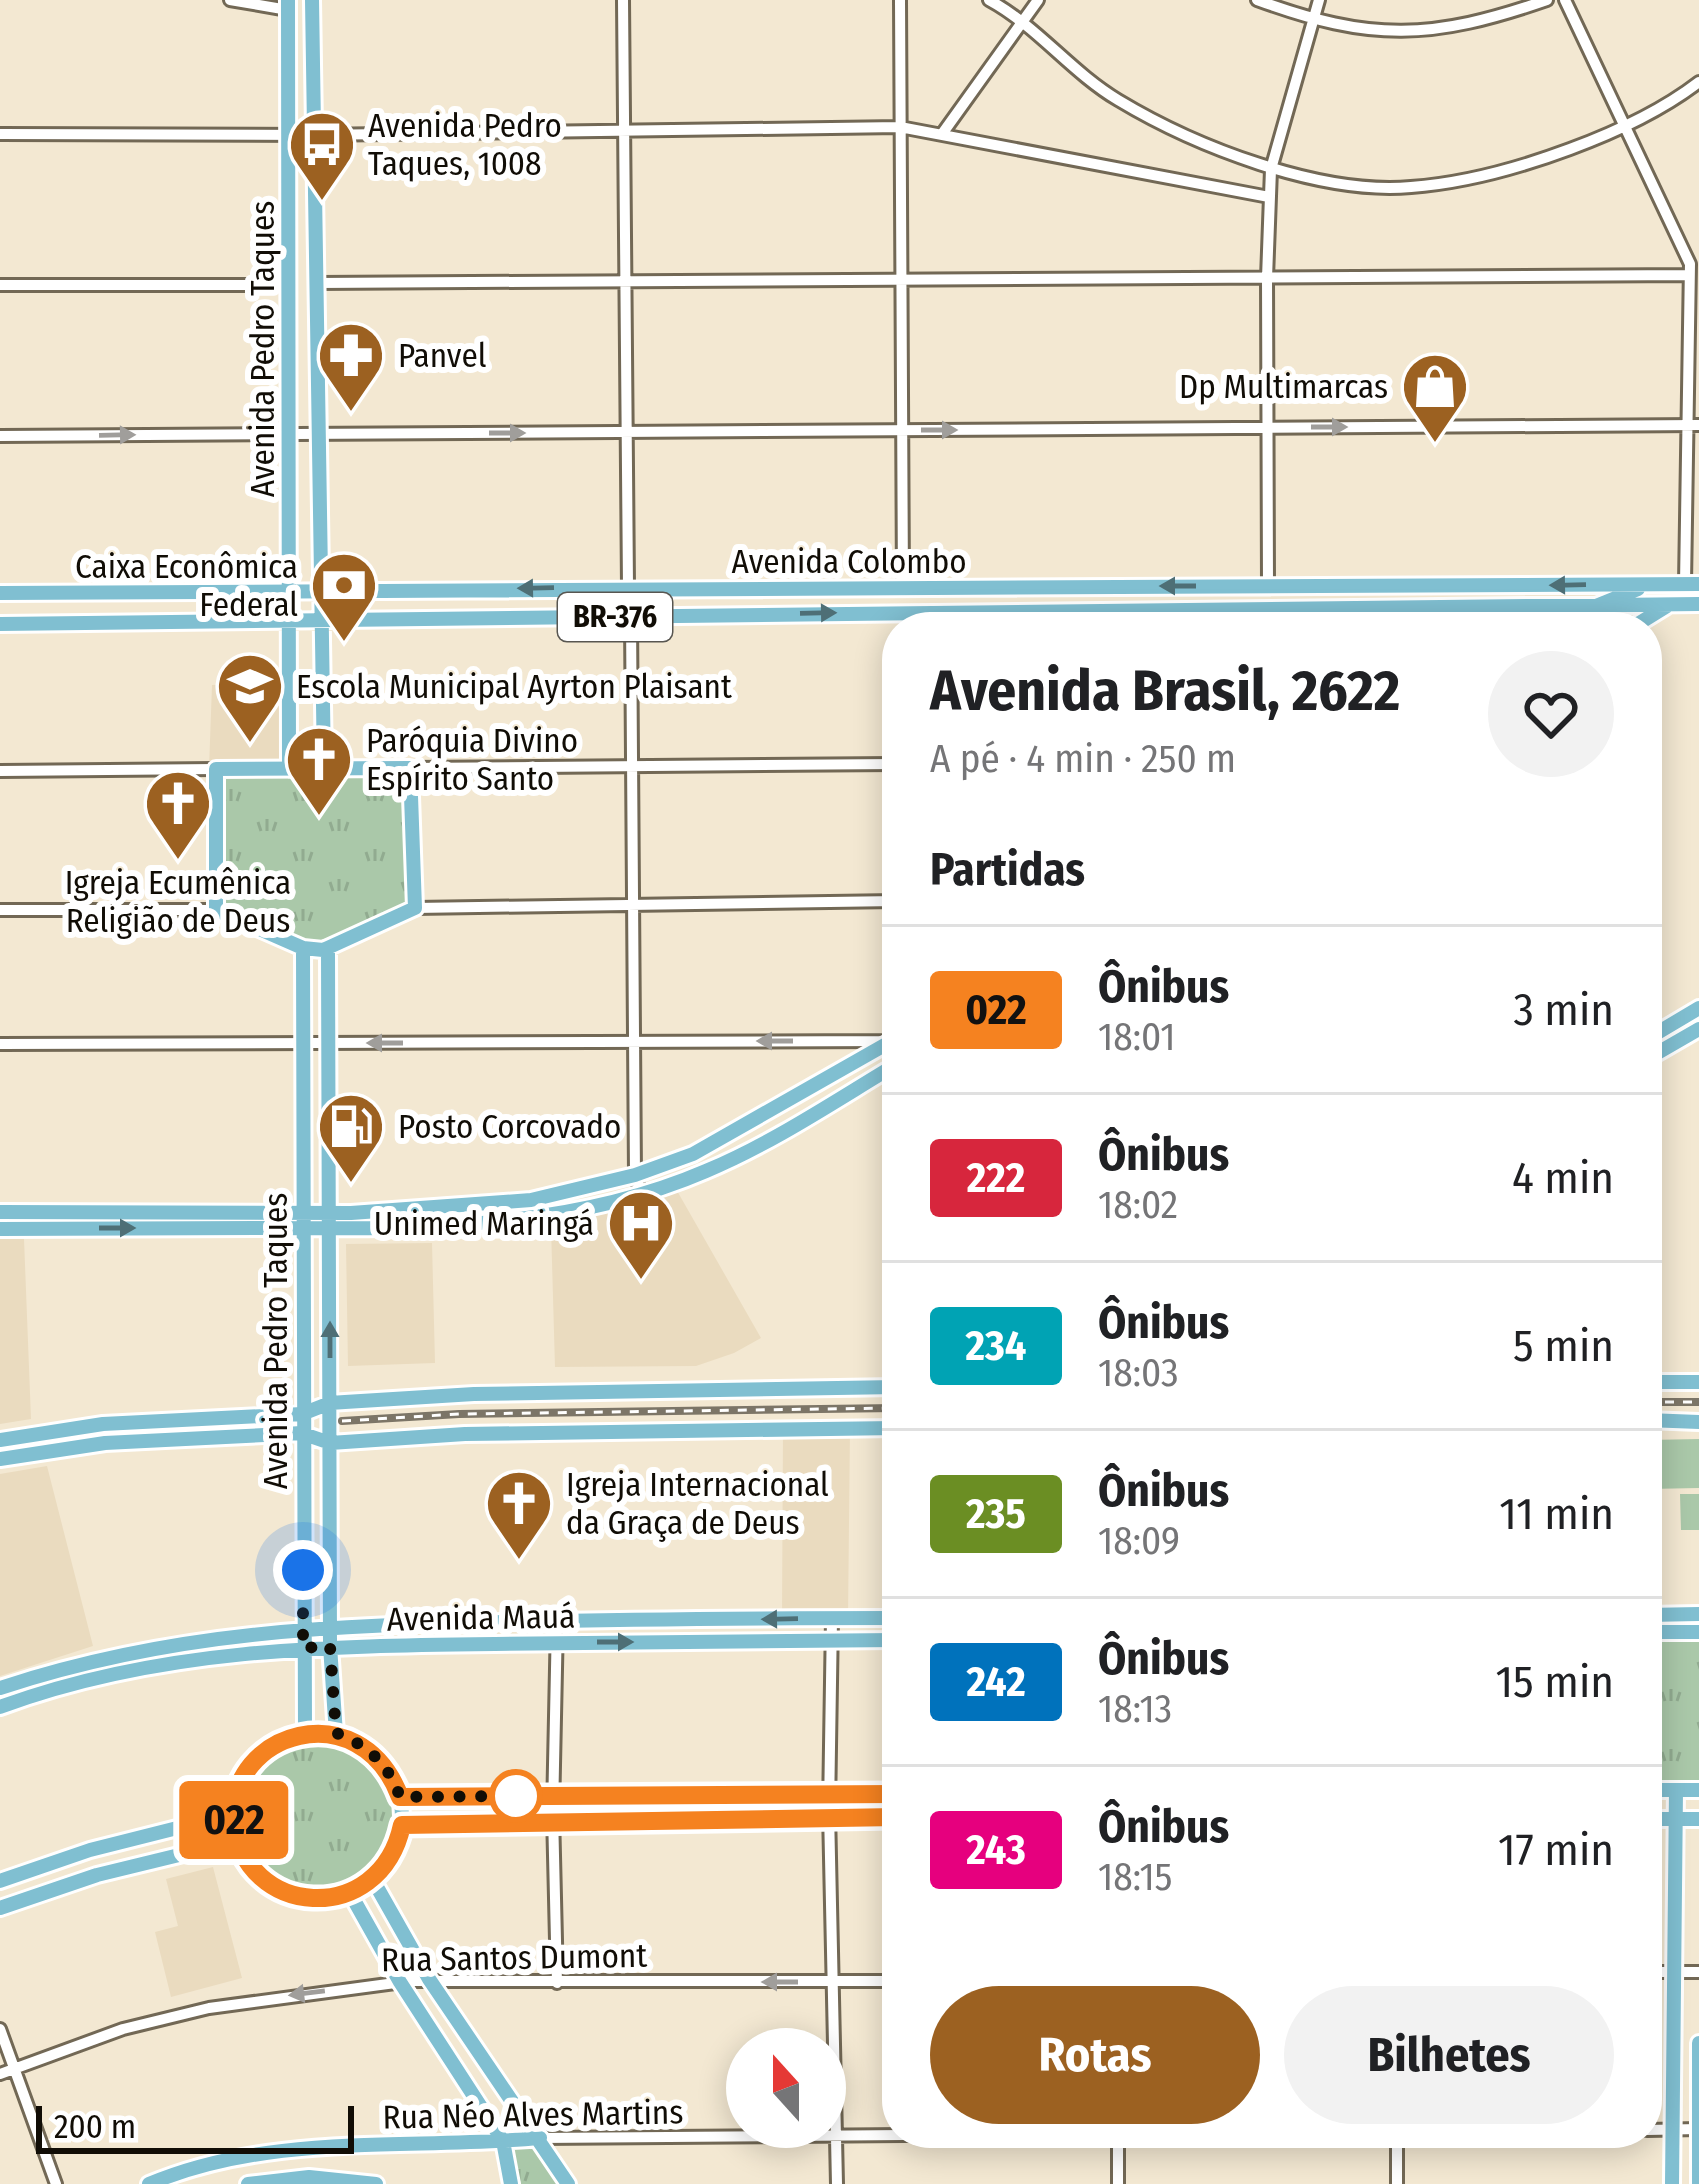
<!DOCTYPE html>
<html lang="pt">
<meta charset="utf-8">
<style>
body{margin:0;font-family:"Fira Sans Condensed",sans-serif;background:#f2f2f2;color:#202124;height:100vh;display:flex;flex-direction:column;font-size:45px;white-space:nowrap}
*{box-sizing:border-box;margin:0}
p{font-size:39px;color:#757577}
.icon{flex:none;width:66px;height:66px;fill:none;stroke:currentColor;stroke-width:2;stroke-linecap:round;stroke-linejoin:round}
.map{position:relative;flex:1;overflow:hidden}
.sheet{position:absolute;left:882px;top:612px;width:780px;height:1536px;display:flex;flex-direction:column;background:#fff;border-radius:48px;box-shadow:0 6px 30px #0003}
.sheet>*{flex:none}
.badge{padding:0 24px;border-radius:9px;font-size:42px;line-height:78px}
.needle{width:78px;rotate:339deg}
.tools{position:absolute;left:726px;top:2028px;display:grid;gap:24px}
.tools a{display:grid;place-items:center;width:120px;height:120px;border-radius:50%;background:#fff;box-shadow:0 6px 30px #0003;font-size:60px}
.scale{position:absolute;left:36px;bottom:30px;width:318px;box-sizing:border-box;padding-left:12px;border:6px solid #110d06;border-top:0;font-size:33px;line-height:42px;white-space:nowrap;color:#110d06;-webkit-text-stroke:9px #fff;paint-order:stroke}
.you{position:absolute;width:60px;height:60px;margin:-30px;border:9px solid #fff;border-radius:50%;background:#1a73e8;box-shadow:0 0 0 18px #1a73e833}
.map>.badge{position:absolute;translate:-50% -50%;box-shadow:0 0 0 6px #fff}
h2{padding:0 48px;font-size:45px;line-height:108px}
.round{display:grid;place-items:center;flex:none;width:126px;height:126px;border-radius:63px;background:#f2f2f2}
.overview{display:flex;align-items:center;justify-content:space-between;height:204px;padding:0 48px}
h1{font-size:57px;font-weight:700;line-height:90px}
.action{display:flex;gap:24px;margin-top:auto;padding:24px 48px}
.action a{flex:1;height:138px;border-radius:72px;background:#9c6121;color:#fff;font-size:48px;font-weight:700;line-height:138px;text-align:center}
.action a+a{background:#f2f2f2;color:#202124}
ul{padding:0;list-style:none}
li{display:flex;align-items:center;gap:36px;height:168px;padding:0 48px;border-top:3px solid #e0e0e0}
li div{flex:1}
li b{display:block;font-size:45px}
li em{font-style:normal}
li .badge{min-width:132px;font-weight:700;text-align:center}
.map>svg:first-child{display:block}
</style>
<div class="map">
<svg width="1699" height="2184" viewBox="0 0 1699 2184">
<defs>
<pattern id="grass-tufts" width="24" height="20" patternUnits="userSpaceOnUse" patternTransform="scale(3)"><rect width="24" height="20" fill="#aac8a9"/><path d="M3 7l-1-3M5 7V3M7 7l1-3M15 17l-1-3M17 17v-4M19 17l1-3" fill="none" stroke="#91ab90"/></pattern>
</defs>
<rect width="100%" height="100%" fill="#f3e8d2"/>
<path fill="#eadbbf" d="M289 682V769H209L212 685Z
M676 1189 761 1338 734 1353 696 1366 555 1367 551 1227 613 1211Z
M0 1239H24L31 1419 0 1424Z
M432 1243 435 1363 348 1366 346 1244Z
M850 1428 848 1618 782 1619 783 1429Z
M47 1466 93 1646 0 1676V1474Z
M213 1867 242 1978 171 1997 155 1932 178 1926 166 1879Z"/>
<path fill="url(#grass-tufts)" d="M410 768 415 908 323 950 216 910V769Z
M1647 1632H1699V1790H1647Z
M236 1816a83 83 0 1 1 166 0a83 83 0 1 1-166 0Z
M540 2138 568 2184H511L503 2141Z"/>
<path fill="#aac8a9" d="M1699 1439V1488L1648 1489V1440Z
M1680 1494H1699V1530H1681Z"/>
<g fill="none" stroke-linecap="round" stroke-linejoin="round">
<defs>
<path id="minor" d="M230 0 288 10
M623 0 628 586
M900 0 903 588
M989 0C1037 26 1071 72 1118 100 1196 147 1320 195 1411 187 1466 183 1519 168 1570 149 1616 132 1660 112 1699 82
M1257 0C1372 42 1431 40 1547 0
M1565 0 1690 264 1685 584
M0 134 315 135 900 127 1269 197
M942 134 1038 0
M317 283 1689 275
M0 285H289
M0 436 1699 425
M1268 586 1267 278 1271 169 1319 0
M631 617 635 1175 641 1193
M410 768 897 764
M0 771 216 769
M415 908 897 901
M0 910H216
M892 1041 897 896
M0 1044 889 1041
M832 1618 829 1811 837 2184
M557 1621 553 1813 557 1983
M1647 1972H1699
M0 2029 56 2184
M0 2074 123 2029 209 2008 410 1981H897
M1647 2130 1699 2129
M540 2138 1139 2133
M1118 2184V2133
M1397 2184V2133"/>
<path id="major" d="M288 0 289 769
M312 0 324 768
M0 593 1699 584
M0 624 1699 604
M1584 627 1596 606 1638 589
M1633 627 1667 606
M410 768 415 908 323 950 303 948 216 910V769Z
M303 948 305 1733
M328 949 330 1646 336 1734
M1647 1039 1699 1008
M1647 1059 1699 1029
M0 1212 351 1213 531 1200 635 1175 693 1154 897 1038
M0 1229C85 1229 171 1228 256 1228 406 1229 565 1232 706 1171 773 1143 835 1101 897 1064
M1647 1382H1699
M1647 1420 1699 1422
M0 1440 103 1424 302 1414 330 1403 345 1402 474 1394 897 1387
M0 1459 105 1443 285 1434 301 1433 330 1443 465 1434 897 1428
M1647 1615 1699 1614
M1647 1632H1699
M0 1688C173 1631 333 1625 514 1622 641 1619 769 1618 897 1618
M0 1707C160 1648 327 1646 495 1644 629 1642 763 1641 897 1640
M236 1816a83 83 0 1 1 166 0a83 83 0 1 1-166 0Z
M1647 1790H1699
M400 1797 897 1794
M1647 1819H1699
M402 1825 897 1817
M373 1880 429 1979 568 2184
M0 1881 90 1850 209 1820 235 1803
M350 1893 400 1982 503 2141 511 2184
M0 1908 97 1875 212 1847H241
M149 2184C272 2132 410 2150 540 2138
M248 2184 309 2177 376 2184
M1672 2184 1676 1790
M1699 2184V2043"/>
</defs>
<use href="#minor" stroke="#726855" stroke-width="16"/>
<use href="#major" stroke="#fff" stroke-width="20"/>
<use href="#minor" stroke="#fff" stroke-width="10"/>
<use href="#major" stroke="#80bfd1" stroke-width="14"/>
<defs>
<path id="rail" d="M1647 1402H1699
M342 1421 459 1414 897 1408"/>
</defs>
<use href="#rail" stroke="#7c7567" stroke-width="8"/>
<use href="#rail" stroke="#fff" stroke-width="3" stroke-dasharray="9" stroke-linecap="butt"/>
</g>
<defs><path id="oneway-solid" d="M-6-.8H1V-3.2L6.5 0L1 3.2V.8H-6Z" transform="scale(3)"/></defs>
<g fill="#a09e9b">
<use href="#oneway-solid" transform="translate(1329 427)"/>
<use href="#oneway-solid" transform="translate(939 430)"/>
<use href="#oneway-solid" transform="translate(507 433)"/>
<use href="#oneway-solid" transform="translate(117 435) rotate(-1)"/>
<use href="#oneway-solid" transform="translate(775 1041) rotate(180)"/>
<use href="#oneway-solid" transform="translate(385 1043) rotate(180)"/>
<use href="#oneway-solid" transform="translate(780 1982) rotate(180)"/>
<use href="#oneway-solid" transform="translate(307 1993) rotate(173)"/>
</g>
<g fill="#4e6f76">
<use href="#oneway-solid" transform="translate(1568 585) rotate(179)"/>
<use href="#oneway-solid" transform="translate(1178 586) rotate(180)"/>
<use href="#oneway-solid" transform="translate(536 588) rotate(179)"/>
<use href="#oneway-solid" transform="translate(818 613) rotate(-1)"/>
<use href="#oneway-solid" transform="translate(117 1228)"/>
<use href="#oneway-solid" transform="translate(330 1340) rotate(-90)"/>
<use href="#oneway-solid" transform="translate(780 1619) rotate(179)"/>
<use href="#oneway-solid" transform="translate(615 1642)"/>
</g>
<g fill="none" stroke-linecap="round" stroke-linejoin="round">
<defs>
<path id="line" d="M897 1794 400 1797C360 1691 227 1732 234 1821 243 1918 380 1928 402 1825L897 1817"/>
</defs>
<use href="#line" stroke="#fff" stroke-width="27"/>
<use href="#line" stroke="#f58220" stroke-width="18"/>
<path stroke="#110d06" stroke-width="12" stroke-dasharray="0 21.6" d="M303 1570V1648L330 1646 336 1733C369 1746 388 1764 400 1797L516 1796"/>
</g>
<defs>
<symbol id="bus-pin" viewBox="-11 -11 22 30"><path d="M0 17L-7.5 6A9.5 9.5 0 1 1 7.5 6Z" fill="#9c6121" stroke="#fff"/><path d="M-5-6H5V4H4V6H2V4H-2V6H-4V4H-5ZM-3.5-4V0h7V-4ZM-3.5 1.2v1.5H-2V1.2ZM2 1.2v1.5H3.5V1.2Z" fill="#fff"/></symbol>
<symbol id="pharmacy-pin" viewBox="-11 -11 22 30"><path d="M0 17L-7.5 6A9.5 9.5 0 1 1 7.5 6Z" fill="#9c6121" stroke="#fff"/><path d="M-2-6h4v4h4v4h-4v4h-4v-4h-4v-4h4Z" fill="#fff"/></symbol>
<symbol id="shop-pin" viewBox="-11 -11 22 30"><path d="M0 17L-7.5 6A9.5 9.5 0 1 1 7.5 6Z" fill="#9c6121" stroke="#fff"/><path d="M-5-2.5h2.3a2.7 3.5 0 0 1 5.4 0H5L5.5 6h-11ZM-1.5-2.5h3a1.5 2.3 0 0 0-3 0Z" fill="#fff"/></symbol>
<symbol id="bank-pin" viewBox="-11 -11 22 30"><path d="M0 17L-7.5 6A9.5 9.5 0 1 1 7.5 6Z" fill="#9c6121" stroke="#fff"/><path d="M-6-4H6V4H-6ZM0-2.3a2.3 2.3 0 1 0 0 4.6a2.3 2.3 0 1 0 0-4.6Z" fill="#fff"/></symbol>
<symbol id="school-pin" viewBox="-11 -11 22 30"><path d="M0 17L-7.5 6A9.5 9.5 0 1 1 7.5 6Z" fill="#9c6121" stroke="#fff"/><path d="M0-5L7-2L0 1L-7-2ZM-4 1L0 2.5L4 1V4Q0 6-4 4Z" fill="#fff"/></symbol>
<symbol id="church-pin" viewBox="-11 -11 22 30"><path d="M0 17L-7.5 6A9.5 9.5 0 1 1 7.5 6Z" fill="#9c6121" stroke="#fff"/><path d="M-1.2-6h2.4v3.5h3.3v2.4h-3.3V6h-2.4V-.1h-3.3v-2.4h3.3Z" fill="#fff"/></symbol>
<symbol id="fuel-pin" viewBox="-11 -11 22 30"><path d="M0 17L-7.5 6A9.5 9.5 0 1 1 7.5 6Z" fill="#9c6121" stroke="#fff"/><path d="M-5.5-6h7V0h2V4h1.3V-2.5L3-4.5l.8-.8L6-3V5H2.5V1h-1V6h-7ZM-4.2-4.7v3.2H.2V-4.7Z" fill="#fff"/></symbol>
<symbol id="hospital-pin" viewBox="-11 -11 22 30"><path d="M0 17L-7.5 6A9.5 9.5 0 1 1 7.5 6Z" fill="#9c6121" stroke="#fff"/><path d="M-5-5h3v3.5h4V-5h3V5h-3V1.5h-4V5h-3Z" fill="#fff"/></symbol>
</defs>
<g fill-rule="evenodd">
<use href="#bus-pin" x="284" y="106" width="76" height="104"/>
<use href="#pharmacy-pin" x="313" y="317" width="76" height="104"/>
<use href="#shop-pin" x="1397" y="348" width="76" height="104"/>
<use href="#bank-pin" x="306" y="547" width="76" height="104"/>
<use href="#school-pin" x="212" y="648" width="76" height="104"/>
<use href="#church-pin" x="281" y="721" width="76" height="104"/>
<use href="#church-pin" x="140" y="765" width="76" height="104"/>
<use href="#fuel-pin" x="313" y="1088" width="76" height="104"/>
<use href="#hospital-pin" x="603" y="1185" width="76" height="104"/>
<use href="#church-pin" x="481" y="1465" width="76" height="104"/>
</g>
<circle fill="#fff" stroke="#f58220" stroke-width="6" cx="516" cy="1796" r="24"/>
<g text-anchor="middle" stroke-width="12" stroke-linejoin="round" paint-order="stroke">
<rect fill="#fff" stroke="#585651" stroke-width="3" x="558" y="593" width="114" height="48" rx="9"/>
<g font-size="30" font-weight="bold" fill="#110d06">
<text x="615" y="627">BR-376</text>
</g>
<g font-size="33" fill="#110d06" stroke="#fff" text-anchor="start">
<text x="368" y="137">Avenida Pedro<tspan x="368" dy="38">Taques, 1008</tspan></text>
<text x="398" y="367">Panvel</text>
<text x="1388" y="398" text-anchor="end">Dp Multimarcas</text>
<text x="298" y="578" text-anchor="end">Caixa Econômica<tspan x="298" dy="38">Federal</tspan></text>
<text x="296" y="698">Escola Municipal Ayrton Plaisant</text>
<text x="366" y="752">Paróquia Divino<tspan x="366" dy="38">Espírito Santo</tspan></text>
<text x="178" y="894" text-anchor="middle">Igreja Ecumênica<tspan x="178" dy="38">Religião de Deus</tspan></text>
<text x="398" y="1138">Posto Corcovado</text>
<text x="594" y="1235" text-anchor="end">Unimed Maringá</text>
<text x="566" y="1496">Igreja Internacional<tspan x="566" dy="38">da Graça de Deus</tspan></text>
</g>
<g font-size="33" fill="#110d06" stroke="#fff">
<text transform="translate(262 349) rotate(-90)" y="12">Avenida Pedro Taques</text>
<text x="849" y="573">Avenida Colombo</text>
<text transform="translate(275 1341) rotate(-90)" y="12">Avenida Pedro Taques</text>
<text transform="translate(481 1617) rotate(-1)" y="12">Avenida Mauá</text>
<text transform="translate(514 1957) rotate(-1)" y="12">Rua Santos Dumont</text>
<text transform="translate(533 2114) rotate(-1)" y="12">Rua Néo Alves Martins</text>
</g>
</g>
</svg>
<div class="tools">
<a><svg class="needle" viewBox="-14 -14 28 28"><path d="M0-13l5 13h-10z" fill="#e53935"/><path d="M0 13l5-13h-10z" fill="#757577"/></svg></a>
</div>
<div class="scale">200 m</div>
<div class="you" style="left:303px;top:1570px"></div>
<b class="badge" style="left:234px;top:1820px;background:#f58220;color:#111">022</b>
<section class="sheet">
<div class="overview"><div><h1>Avenida Brasil, 2622</h1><p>A pé · 4 min · 250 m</p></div><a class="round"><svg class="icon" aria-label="heart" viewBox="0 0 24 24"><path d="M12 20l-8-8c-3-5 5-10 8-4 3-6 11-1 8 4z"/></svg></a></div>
<h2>Partidas</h2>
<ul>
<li><span class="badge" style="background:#f58220;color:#111">022</span><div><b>Ônibus</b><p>18:01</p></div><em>3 min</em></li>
<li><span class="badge" style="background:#d7263d;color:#fff">222</span><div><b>Ônibus</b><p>18:02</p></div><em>4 min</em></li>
<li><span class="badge" style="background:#00a3b4;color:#fff">234</span><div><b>Ônibus</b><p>18:03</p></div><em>5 min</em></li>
<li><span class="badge" style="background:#6b8e23;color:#fff">235</span><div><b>Ônibus</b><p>18:09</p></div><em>11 min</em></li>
<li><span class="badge" style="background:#0072bc;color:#fff">242</span><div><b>Ônibus</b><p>18:13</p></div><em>15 min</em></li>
<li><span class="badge" style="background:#e6007e;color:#fff">243</span><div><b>Ônibus</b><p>18:15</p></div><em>17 min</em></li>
</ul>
<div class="action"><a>Rotas</a><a>Bilhetes</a></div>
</section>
</div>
